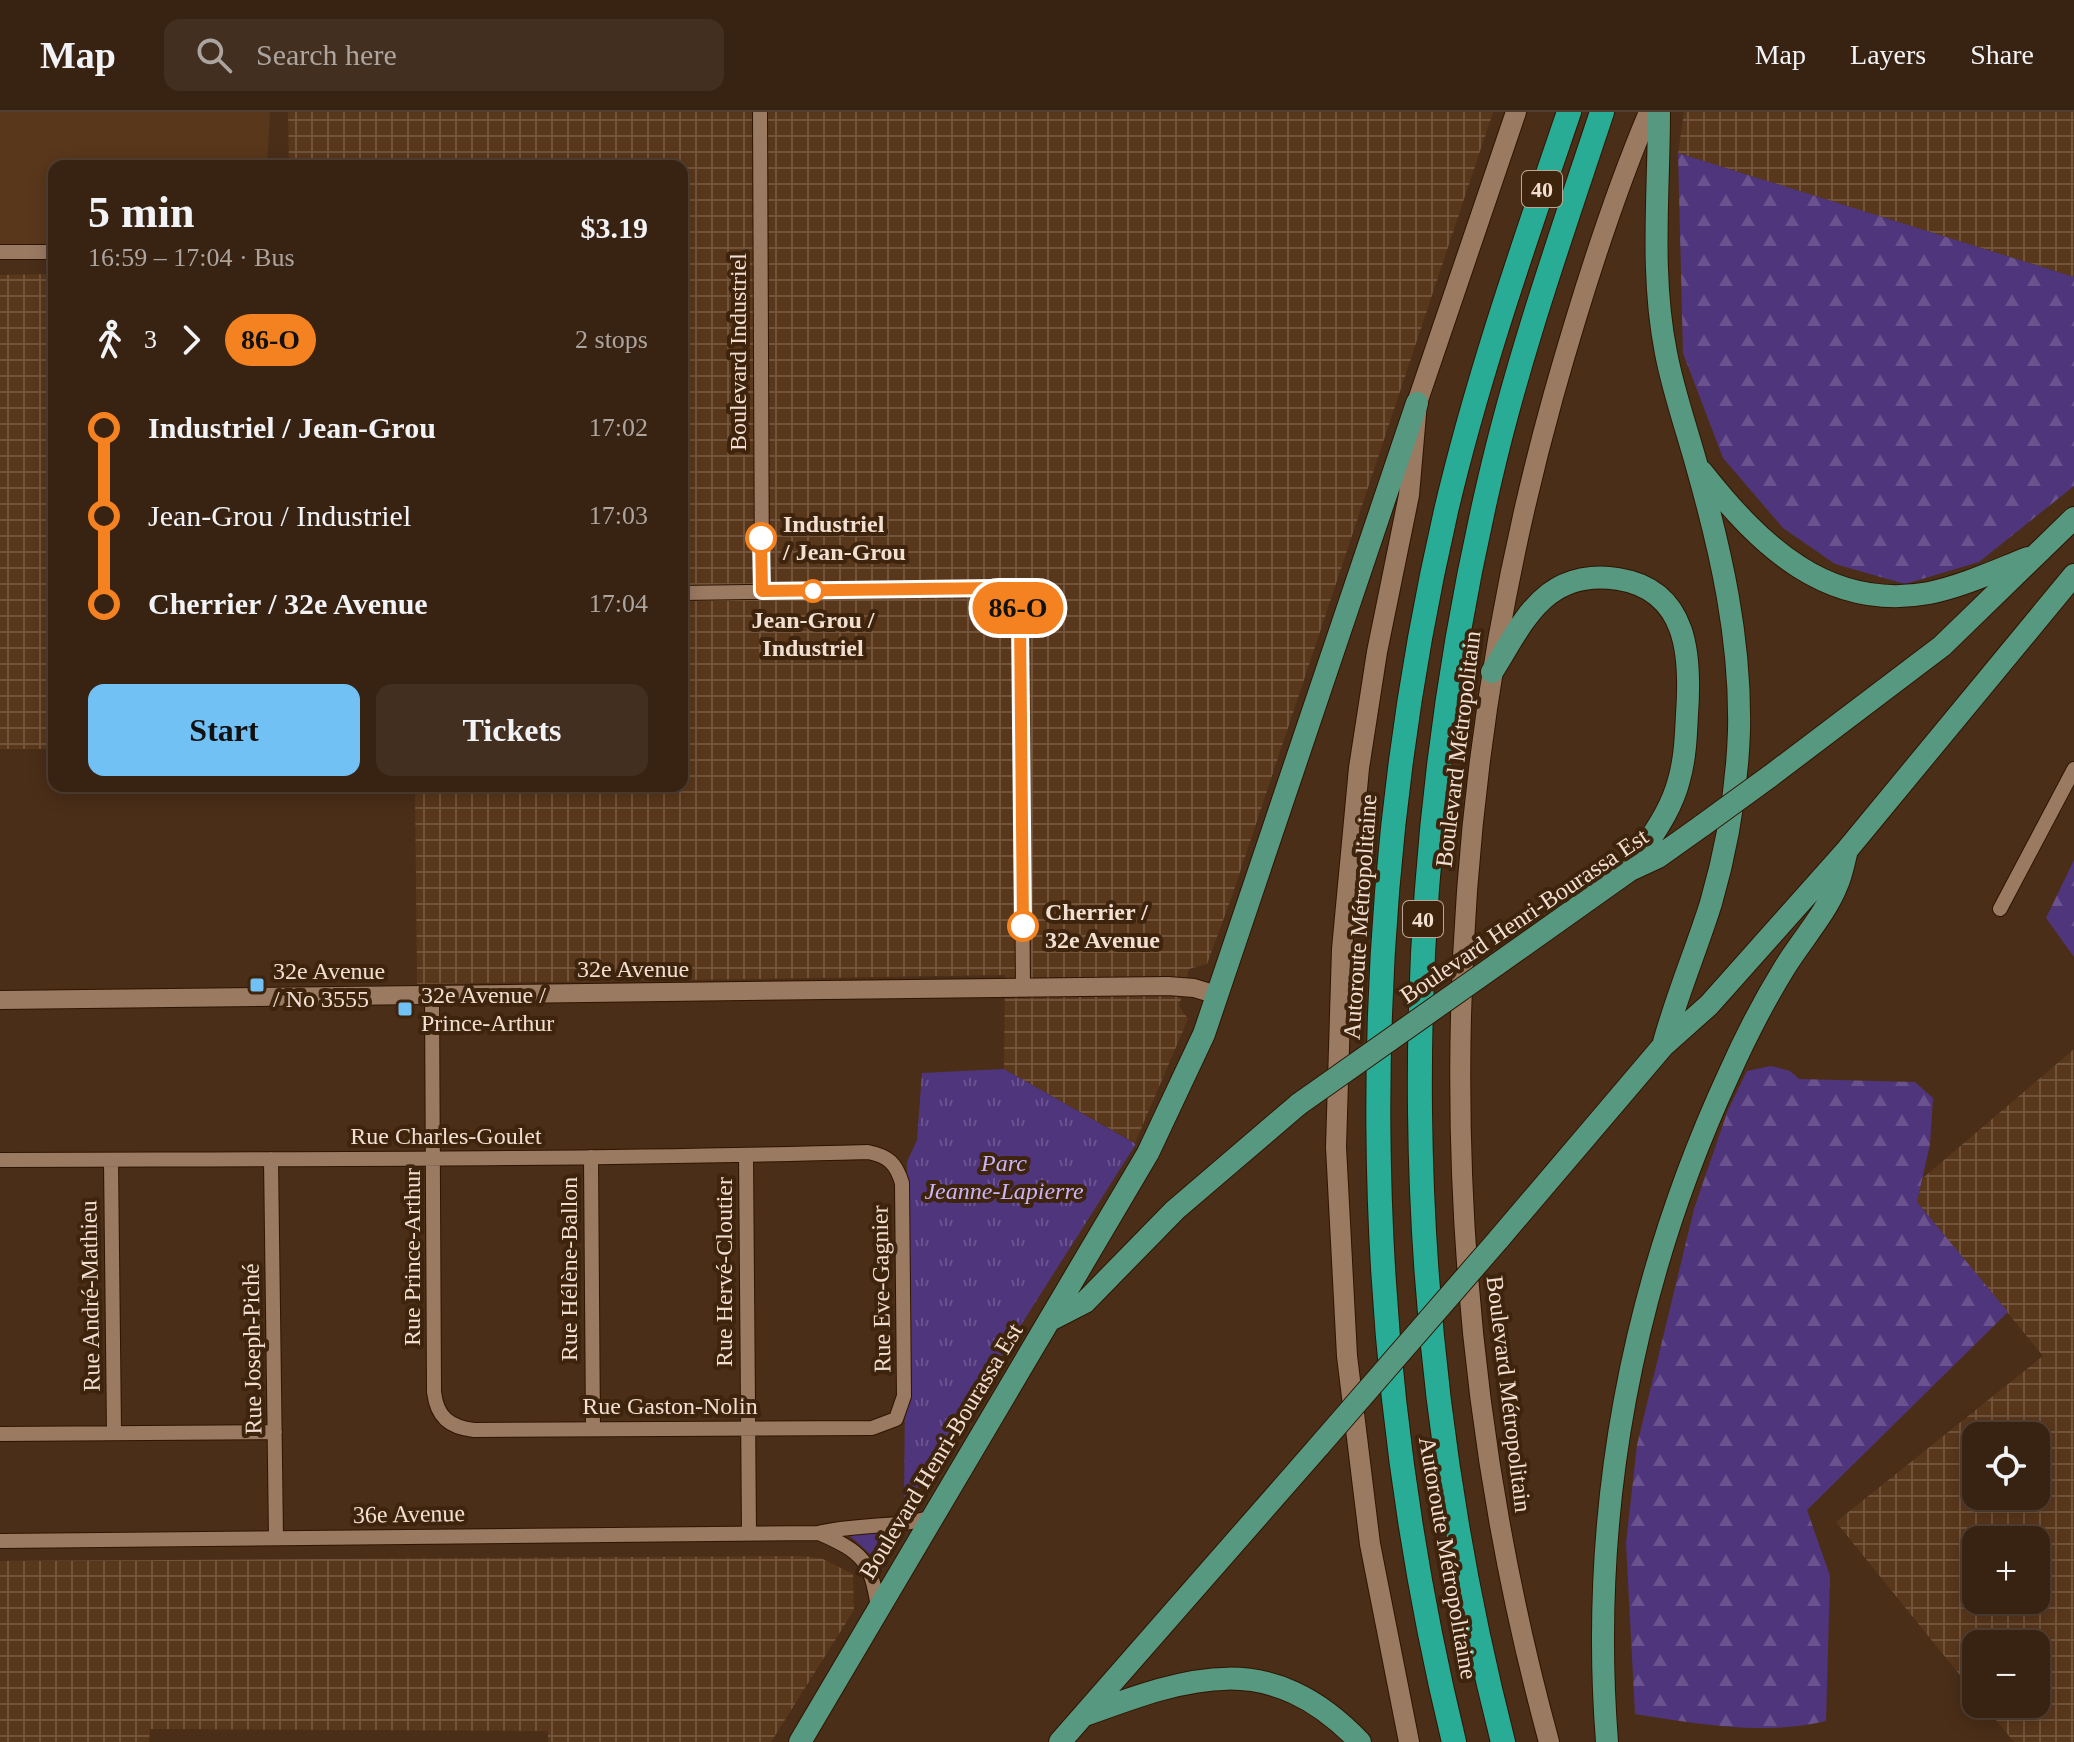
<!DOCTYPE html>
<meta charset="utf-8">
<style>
body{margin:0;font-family:"Times New Roman",serif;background:#432f20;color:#f1f3f6;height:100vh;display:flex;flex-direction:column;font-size:30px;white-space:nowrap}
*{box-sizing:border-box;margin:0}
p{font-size:26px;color:#aba49f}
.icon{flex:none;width:44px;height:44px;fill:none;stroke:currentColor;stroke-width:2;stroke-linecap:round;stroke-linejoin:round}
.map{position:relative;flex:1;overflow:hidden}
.details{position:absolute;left:48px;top:48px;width:640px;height:632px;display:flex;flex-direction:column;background:#382212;border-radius:16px;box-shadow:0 4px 20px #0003,0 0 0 2px #523f32}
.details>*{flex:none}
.badge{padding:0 16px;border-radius:26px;font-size:28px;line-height:52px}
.tools{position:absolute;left:1962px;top:1310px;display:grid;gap:16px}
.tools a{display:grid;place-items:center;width:88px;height:88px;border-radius:16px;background:#382212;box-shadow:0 4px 20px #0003,0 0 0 2px #523f32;font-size:40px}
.map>.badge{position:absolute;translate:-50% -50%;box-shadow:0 0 0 4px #fff}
.legs{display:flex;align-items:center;gap:12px;height:88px;padding:0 40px;font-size:26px}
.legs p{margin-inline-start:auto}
.head{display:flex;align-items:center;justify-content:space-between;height:136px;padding:0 40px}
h1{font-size:44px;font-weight:700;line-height:60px}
.primary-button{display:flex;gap:16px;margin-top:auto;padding:16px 40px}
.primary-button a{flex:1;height:92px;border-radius:16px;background:#71c1f5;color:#111;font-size:32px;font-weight:700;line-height:92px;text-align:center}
.primary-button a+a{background:#432f20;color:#f1f3f6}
ul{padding:0 40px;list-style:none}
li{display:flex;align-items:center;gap:28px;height:88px;font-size:30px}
li i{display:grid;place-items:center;width:12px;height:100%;margin:0 10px;background:currentColor}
li i::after{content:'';width:20px;height:20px;margin:-10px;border:6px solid;border-radius:50%;background:#382212}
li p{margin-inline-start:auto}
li:first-child i{background:linear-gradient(#0000 50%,currentColor 0)}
li:last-child i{background:linear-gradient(currentColor 50%,#0000 0)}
header{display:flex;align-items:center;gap:48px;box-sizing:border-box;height:112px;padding:0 40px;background:#382212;border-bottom:2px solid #523f32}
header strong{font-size:38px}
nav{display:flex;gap:44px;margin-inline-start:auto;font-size:28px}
.search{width:560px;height:72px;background:#432f20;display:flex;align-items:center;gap:20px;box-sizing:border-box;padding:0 28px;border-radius:16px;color:#aba49f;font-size:30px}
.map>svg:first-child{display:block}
</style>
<header>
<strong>Map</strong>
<div class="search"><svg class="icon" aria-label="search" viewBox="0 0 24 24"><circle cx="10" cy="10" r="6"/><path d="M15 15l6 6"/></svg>Search here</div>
<nav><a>Map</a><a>Layers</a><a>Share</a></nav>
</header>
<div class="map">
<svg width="2074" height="1630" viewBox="0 0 2074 1630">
<defs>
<pattern id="industrial-grid" width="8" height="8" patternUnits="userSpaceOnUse" patternTransform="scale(2)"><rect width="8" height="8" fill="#59371b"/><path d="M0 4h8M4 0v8" fill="none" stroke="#71543b"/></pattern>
<pattern id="forest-firs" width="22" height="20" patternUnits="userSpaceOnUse" patternTransform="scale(2)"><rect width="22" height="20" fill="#4f357c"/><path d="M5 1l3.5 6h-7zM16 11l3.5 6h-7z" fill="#69528e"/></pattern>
<pattern id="park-tufts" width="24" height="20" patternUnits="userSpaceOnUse" patternTransform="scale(2)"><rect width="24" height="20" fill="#4f357c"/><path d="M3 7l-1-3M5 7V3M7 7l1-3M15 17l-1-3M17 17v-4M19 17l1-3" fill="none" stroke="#69528e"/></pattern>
</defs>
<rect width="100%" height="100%" fill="#4a2e18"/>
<path fill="#59371b" d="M0 0H270L267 54H54V140H0Z"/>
<path fill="url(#industrial-grid)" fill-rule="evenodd" d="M288 0H1493L1232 784 1207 852 1189 857 1179 894 1188 907 1135 1031 1004 957 1005 863 417 872 415 674H682V54H289Z
M1684 0H2074V165L1678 41Z
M54 162V637H0V163Z
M2074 937V1630H2014L1983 1592H2036V1532H1976V1583L1836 1410 2043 1244 1917 1090 1923 1066ZM1976 1324H2036V1384H1976ZM1976 1428H2036V1488H1976Z
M801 1444 821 1446 853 1462 854 1498 771 1630H548V1619L150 1617 149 1630H0V1449Z"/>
<path fill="#4f357c" d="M854 1420 904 1421 880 1461 869 1441 850 1424Z"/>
<path fill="url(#forest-firs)" d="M1678 41 2074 165V374L1979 450 1905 472 1835 452 1783 416 1723 346 1683 241Z
M2074 748V845L2046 806Z
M1771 954 1790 959 1799 967 1915 970 1933 986 1930 1032 1917 1090 2008 1200 1807 1398 1830 1464 1826 1609C1764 1624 1697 1612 1635 1602L1626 1431 1637 1333 1694 1097 1728 998 1747 959Z"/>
<path fill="url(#park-tufts)" d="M1004 957 1136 1032 904 1397 907 1050 917 1028 922 961Z"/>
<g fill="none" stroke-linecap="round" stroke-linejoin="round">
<defs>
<path id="minor" d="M760 0 762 479
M0 140H54
M682 481 995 476 1010 483 1020 506 1023 877
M2000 797 2074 657
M746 1043 749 1421
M591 1045 593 1317
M271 1047 276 1426
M0 1048C289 1047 579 1048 868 1040 888 1044 896 1051 902 1071L904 1284 896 1307 872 1316 474 1318C449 1315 437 1305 434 1280L432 882
M111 1048 114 1320
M0 1322 275 1320
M819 1421C862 1440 871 1448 878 1496
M0 1429 818 1421C857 1412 895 1416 933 1405"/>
<path id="tertiary" d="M0 888 1168 874 1194 876 1217 883"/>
<path id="secondary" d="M1409 1630 1370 1432 1347 1244 1336 1035 1342 837 1359 656 1377 540 1409 383 1417 291 1516 0
M1549 1630C1429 1190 1431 724 1553 285 1580 189 1610 92 1649 0"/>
<path id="primary" d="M1659 0C1659 81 1650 161 1666 241 1673 278 1686 315 1696 351 1721 439 1741 527 1739 619 1737 676 1727 736 1711 791 1696 839 1676 885 1663 934
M1702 360C1759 432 1827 500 1929 481 1963 474 1995 459 2028 446
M1492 560C1509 534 1524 501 1549 482 1569 467 1594 463 1618 467 1689 478 1691 546 1687 602 1686 624 1685 647 1679 668 1670 703 1648 728 1630 758
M1769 665 1942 534 2074 406
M1496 853 1630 758 1658 745 1703 713
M1498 1128 1663 934 1709 893 1847 738 2074 463
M1050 1208 1085 1190 1175 1098 1299 992
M1085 1603C1191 1564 1270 1536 1360 1630
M800 1630 1148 1041 1204 922 1417 291
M1060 1630 1320 1333
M1607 1630C1589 1399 1632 1172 1729 962 1745 926 1764 889 1785 855 1801 829 1826 801 1837 773 1842 762 1844 749 1847 738"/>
<path id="motorway" d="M1454 1630C1356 1226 1353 804 1446 399 1478 263 1524 132 1569 0
M1503 1630C1397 1215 1392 784 1490 367 1519 242 1562 121 1602 0"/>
</defs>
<use href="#minor" stroke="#2f1501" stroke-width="16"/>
<use href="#tertiary" stroke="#2f1501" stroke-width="20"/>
<use href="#secondary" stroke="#2f1501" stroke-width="22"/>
<use href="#primary" stroke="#2f1501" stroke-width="24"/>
<use href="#motorway" stroke="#2f1501" stroke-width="26"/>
<use href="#minor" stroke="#9b7a62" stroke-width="14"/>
<use href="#tertiary" stroke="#9b7a62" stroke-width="18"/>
<use href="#secondary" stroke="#9b7a62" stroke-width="20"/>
<use href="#primary" stroke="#579881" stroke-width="22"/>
<use href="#motorway" stroke="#29ac96" stroke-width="24"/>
<defs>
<path id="primary-bridge" d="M1703 713 1769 665
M1299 992 1496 853
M1320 1333 1498 1128"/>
</defs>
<use href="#primary-bridge" stroke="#2f1501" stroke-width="24" stroke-linecap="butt"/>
<use href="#primary-bridge" stroke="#579881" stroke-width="22"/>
</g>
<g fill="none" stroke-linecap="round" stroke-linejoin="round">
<defs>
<path id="line-1" d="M761 426 762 479 995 476C1011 480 1017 491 1020 506L1023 814"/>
</defs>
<use href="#line-1" stroke="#fff" stroke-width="18"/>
<use href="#line-1" stroke="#f58220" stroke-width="12"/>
</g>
<g fill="#fff" stroke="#f58220" stroke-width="4">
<circle cx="761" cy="426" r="14"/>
<circle cx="813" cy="479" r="10"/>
<circle cx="1023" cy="814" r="14"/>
</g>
<g fill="#71c1f5" stroke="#3f240d" stroke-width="3">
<rect x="249" y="865" width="16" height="16" rx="4"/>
<rect x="397" y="889" width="16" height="16" rx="4"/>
</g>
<g text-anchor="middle" stroke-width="8" stroke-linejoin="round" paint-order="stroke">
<g fill="#3f240d" stroke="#bca797" stroke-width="2">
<rect x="1522" y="59" width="40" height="36" rx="6"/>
<rect x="1403" y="789" width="40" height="36" rx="6"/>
</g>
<g font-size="22" font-weight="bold" fill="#f1dfd2">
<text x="1542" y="85">40</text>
<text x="1423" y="815">40</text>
</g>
<g font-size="24" fill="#f1dfd2" stroke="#3f240d">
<text transform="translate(738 240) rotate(-90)" y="8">Boulevard Industriel</text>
<text transform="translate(1458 637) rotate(-83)" y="8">Boulevard Métropolitain</text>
<text transform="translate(1524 804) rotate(-34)" y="8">Boulevard Henri-Bourassa Est</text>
<text transform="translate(1360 805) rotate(-86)" y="8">Autoroute Métropolitaine</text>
<text x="633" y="865">32e Avenue</text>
<text x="446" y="1032">Rue Charles-Goulet</text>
<text transform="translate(412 1145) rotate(-90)" y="8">Rue Prince-Arthur</text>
<text transform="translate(569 1157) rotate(-90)" y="8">Rue Hélène-Ballon</text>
<text transform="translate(724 1160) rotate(-90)" y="8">Rue Hervé-Cloutier</text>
<text transform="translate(881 1177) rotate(-91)" y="8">Rue Eve-Gagnier</text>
<text transform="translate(90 1184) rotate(-91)" y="8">Rue André-Mathieu</text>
<text transform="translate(252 1237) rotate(-91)" y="8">Rue Joseph-Piché</text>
<text transform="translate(1509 1282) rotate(83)" y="8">Boulevard Métropolitain</text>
<text x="670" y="1302">Rue Gaston-Nolin</text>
<text transform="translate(941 1339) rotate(-59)" y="8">Boulevard Henri-Bourassa Est</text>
<text transform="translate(409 1402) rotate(-1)" y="8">36e Avenue</text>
<text transform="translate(1448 1446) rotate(80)" y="8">Autoroute Métropolitaine</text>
</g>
<g font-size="24" font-weight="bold" fill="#f1dfd2" stroke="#3f240d" text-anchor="start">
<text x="783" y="420">Industriel<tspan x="783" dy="28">/ Jean-Grou</tspan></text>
<text x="813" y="516" text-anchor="middle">Jean-Grou /<tspan x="813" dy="28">Industriel</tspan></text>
<text x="1045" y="808">Cherrier /<tspan x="1045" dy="28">32e Avenue</tspan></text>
</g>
<g font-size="24" fill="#f1dfd2" stroke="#3f240d" text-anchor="start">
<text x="273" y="867">32e Avenue<tspan x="273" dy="28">/ No 3555</tspan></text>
<text x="421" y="891">32e Avenue /<tspan x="421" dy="28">Prince-Arthur</tspan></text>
</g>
<g font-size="24" font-style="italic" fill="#c9b5f8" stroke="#3f240d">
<text x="1004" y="1059">Parc<tspan x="1004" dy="28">Jeanne-Lapierre</tspan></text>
</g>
</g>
</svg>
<div class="tools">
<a><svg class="icon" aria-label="locate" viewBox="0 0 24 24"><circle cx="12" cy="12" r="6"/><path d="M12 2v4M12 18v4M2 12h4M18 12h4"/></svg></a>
<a>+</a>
<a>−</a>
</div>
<b class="badge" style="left:1018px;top:496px;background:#f58220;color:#111">86-O</b>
<section class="details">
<div class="head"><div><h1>5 min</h1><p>16:59 – 17:04 · Bus</p></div><b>$3.19</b></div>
<div class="legs"><svg class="icon" aria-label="walk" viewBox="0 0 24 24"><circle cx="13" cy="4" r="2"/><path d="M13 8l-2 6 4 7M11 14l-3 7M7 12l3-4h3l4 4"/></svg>3<svg class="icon" aria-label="forward" viewBox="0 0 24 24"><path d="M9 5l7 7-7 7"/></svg><b class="badge" style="background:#f58220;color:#111">86-O</b><p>2 stops</p></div>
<ul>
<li><i style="color:#f58220"></i><b>Industriel / Jean-Grou</b><p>17:02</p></li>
<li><i style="color:#f58220"></i><span>Jean-Grou / Industriel</span><p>17:03</p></li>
<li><i style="color:#f58220"></i><b>Cherrier / 32e Avenue</b><p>17:04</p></li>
</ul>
<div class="primary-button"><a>Start</a><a>Tickets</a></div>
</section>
</div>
